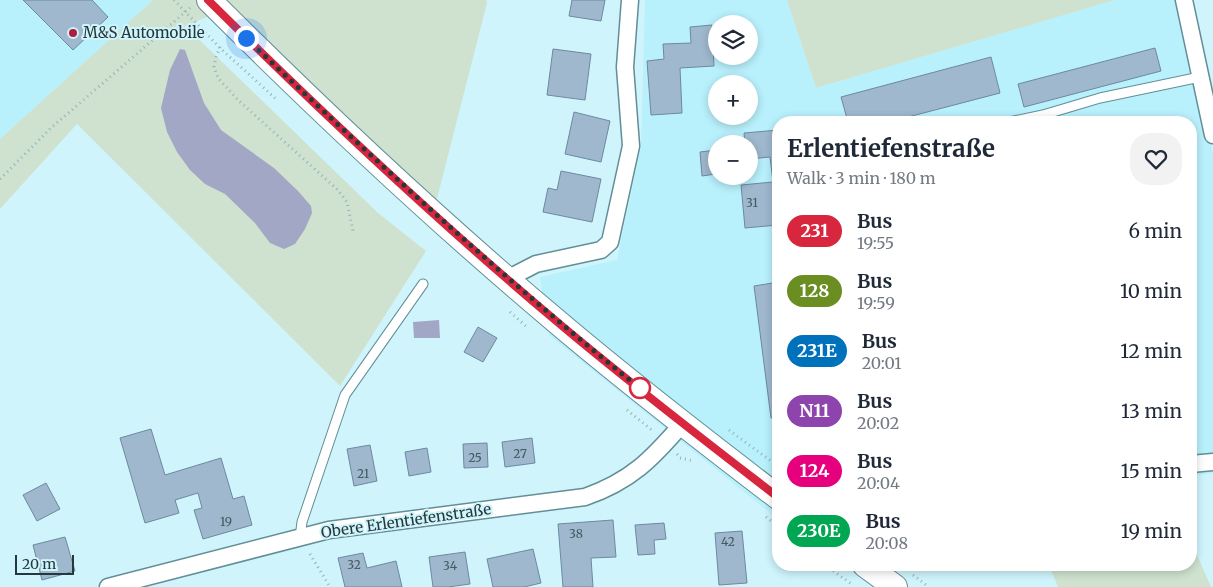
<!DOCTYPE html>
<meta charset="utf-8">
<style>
body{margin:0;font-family:Merriweather,serif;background:#f2f2f3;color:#1f2937;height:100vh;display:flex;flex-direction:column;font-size:19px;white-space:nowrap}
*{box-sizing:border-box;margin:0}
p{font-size:16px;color:#747a83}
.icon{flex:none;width:28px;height:28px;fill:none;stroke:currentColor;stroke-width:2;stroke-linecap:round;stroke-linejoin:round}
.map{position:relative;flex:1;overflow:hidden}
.details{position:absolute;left:772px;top:116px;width:425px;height:455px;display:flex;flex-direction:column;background:#fff;border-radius:20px;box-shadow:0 2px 8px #0003}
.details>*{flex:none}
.badge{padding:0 10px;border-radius:16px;font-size:18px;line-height:32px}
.buttons{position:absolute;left:708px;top:15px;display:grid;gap:10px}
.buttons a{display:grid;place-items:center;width:50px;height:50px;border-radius:50%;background:#fff;box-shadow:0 2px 8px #0003;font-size:25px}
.scale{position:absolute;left:15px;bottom:12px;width:59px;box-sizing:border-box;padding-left:5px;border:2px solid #25383b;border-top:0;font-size:14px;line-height:18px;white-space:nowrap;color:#25383b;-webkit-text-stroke:4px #cff4fc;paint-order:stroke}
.you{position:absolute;width:25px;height:25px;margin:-12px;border:4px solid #fff;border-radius:50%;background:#1a73e8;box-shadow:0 0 0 8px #1a73e833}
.map>.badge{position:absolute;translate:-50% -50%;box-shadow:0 0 0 2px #fff}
.round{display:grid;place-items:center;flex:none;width:52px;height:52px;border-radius:20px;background:#f2f2f3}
.headline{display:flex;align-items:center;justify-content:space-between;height:85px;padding:0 15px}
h1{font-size:24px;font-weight:700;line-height:38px}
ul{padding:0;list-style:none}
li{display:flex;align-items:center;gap:15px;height:60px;padding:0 15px}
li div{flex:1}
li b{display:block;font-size:19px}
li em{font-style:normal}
li .badge{min-width:55px;font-weight:700;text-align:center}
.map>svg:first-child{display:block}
</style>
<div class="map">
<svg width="1213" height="587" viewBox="0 0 1213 587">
<rect width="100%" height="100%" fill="#cff4fc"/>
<path fill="#b8f0fc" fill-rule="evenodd" d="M0 0H153L0 139Z
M645 0H787L816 88 1115 0H1175L1205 116 1213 155V473L1191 476V122H779V520L549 335 540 277 617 260 641 146ZM716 24H749V56H716ZM716 84H749V116H716ZM716 144H749V176H716Z"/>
<path fill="#cfe2d0" d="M153 0H486L487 3 431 222 212 15 185 26 378 213 426 251 340 386 77 124 0 209V139Z
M787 0H1115L816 88Z
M1191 541 1211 587H1058L1049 565H1191Z"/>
<path fill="#a1a7c4" d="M180 49 185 50 204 103 221 130 274 168 298 191 311 206 312 213 305 229 295 244 284 249 270 243 255 223 225 194 205 184 190 170 177 152 167 132 161 108 170 70Z
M439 320 440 338H414L413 322Z"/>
<path fill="#9fb8cd" stroke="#6c89a1" d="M23 0H92L108 17 73 50Z
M572 0H605L601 21 569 16Z
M712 25 714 66 680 68 682 113 651 115 647 61 664 59 663 44 691 43 690 27Z
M1155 48 1161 71 1024 107 1018 84Z
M553 49 591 54 585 100 547 95Z
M991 57 1000 93 889 122H848L841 97Z
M574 112 610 121 601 162 565 154Z
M779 130V207H776L778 225 745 228 741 185 773 182 770 157 749 159V144H745L744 133Z
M716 150V174L702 176 700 152Z
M561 171 601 179 592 222 543 212 548 188 557 190Z
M779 282V417L771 418 754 286Z
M478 327 497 338 483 362 464 352Z
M151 429 165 475 221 458 233 499 244 496 252 525 203 539 194 510 202 508 198 493 175 500 179 513 145 523 120 438Z
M532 438 535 463 505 467 502 442Z
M487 443 488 467 464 468 463 444Z
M370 445 377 481 354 486 347 449Z
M427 448 431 472 409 476 405 452Z
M46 483 60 509 37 521 23 495Z
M613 520 616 557 591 558 593 587H563L558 524Z
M664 523 666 539 654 540 655 554 638 555 635 525Z
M742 531 747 583 719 585 715 533Z
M65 537 75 571 42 580 33 545Z
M533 549 541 583 524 587H493L487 559Z
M465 552 470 584 448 587H433L429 557Z
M363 553 367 568 396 561 402 587H345L338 558Z"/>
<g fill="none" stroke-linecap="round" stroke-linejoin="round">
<defs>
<path id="lane" d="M1009 122 1043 115 1100 98 1200 77
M300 538 302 522 345 395 423 284"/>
<path id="street" d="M1184 0 1213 135
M507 279 536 264 601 250 610 242 631 146 625 67 630 0
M1191 464 1213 462
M108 587 329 530 585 497C631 481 652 459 683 423"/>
<path id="secondary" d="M209 0C320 111 435 219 555 320 628 382 703 440 779 498
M865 565 895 587"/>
</defs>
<use href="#lane" stroke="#628e96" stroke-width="11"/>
<use href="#street" stroke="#628e96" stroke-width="19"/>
<use href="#secondary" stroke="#628e96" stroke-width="26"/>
<path stroke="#94b2b9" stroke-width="3" stroke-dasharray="1 4" stroke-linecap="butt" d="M174 0 220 48 276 99
M220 47 216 57 214 67 218 78 238 100 338 190 347 202 353 231
M0 179 51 128 191 7
M510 312 528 328
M627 410 653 431
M729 430 779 467
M677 454 680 458 694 461
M766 517 779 527
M310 554 330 587
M825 565 853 585
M913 575 929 587"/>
<use href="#lane" stroke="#fff" stroke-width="9"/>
<use href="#street" stroke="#fff" stroke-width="16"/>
<use href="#secondary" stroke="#fff" stroke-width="24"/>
</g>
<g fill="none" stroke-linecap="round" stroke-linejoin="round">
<defs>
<path id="line" d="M208 0C320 111 435 219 555 320 628 382 704 440 779 498"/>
</defs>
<use href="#line" stroke="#fff" stroke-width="11"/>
<use href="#line" stroke="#d7263d" stroke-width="8"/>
<path stroke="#25383b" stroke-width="5" stroke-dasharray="0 9" d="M246 38C374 160 504 279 642 390L640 388"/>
</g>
<circle fill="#af1b41" stroke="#cff4fc" stroke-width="2" cx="73" cy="33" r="5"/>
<circle fill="#fff" stroke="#d7263d" stroke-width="2.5" cx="640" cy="388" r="10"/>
<g text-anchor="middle" stroke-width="4" stroke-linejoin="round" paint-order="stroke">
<g font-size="12" fill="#445860">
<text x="752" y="207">31</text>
<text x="520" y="458">27</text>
<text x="475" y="462">25</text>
<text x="363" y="478">21</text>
<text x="226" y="526">19</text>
<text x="576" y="538">38</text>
<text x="728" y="546">42</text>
<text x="354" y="569">32</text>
<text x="450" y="570">34</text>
</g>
<g font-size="15" fill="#25383b" stroke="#cff4fc" text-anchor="start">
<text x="83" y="38">M&amp;S Automobile</text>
</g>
<g font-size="15" fill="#25383b" stroke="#cff4fc">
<text transform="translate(406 521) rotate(-8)" y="5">Obere Erlentiefenstraße</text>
</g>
</g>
</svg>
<div class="buttons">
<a><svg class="icon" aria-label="layers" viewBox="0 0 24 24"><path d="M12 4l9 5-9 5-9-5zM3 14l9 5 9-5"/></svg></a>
<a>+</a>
<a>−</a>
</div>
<div class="scale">20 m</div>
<div class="you" style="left:246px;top:38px"></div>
<section class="details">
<div class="headline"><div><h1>Erlentiefenstraße</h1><p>Walk · 3 min · 180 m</p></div><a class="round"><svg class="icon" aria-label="heart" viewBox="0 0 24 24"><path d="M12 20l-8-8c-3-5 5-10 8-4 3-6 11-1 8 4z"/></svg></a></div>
<ul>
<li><span class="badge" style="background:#d7263d;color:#fff">231</span><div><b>Bus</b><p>19:55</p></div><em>6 min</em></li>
<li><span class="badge" style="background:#6b8e23;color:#fff">128</span><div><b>Bus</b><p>19:59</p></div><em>10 min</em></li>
<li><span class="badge" style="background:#0072bc;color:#fff">231E</span><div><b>Bus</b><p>20:01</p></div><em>12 min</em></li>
<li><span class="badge" style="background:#8e44ad;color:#fff">N11</span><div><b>Bus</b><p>20:02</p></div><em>13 min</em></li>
<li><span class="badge" style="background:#e6007e;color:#fff">124</span><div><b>Bus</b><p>20:04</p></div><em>15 min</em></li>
<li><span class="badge" style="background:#00a651;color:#fff">230E</span><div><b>Bus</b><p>20:08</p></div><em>19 min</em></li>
</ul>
</section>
</div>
